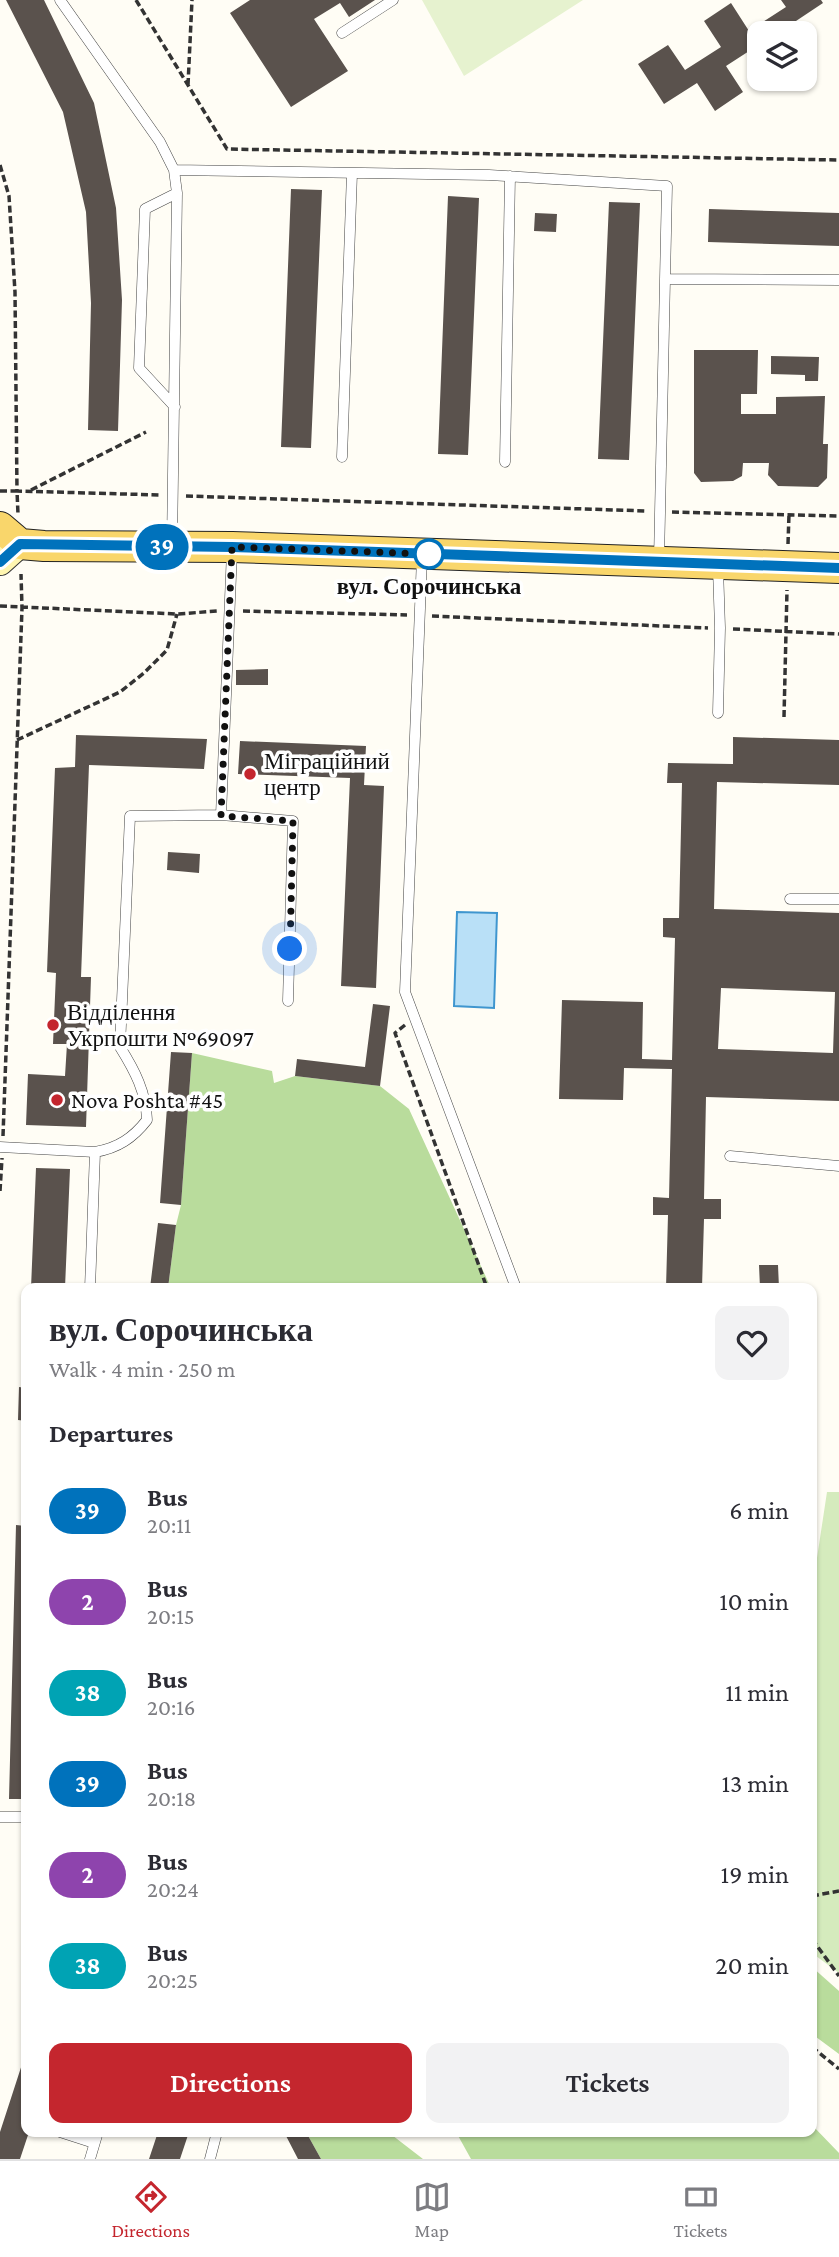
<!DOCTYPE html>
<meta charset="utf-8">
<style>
body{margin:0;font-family:"Crimson Pro",serif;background:#f2f2f3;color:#2b2b33;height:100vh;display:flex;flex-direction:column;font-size:26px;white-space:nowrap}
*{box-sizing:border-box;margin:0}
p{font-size:23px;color:#7c7c81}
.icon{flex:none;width:38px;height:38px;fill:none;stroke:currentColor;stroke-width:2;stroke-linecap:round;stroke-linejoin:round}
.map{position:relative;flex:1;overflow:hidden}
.details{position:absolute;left:21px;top:1283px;width:796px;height:854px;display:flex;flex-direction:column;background:#fff;border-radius:14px;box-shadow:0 2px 5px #0004}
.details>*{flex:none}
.badge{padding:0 14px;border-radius:23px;font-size:24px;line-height:46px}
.tools{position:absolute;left:747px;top:21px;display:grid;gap:14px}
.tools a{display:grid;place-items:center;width:70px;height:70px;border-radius:14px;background:#fff;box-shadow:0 2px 5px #0004;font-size:35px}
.you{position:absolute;width:35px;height:35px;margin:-18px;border:5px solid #fff;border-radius:50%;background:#1a73e8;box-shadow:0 0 0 10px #1a73e833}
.map>.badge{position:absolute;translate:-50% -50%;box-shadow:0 0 0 4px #fff}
h2{padding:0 28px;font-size:26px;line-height:63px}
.round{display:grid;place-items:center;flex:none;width:74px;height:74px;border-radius:14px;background:#f2f2f3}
.summary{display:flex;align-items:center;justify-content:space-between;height:119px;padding:0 28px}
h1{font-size:33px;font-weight:600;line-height:52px}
.button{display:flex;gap:14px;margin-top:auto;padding:14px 28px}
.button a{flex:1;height:80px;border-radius:14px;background:#c4262e;color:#fff;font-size:28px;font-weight:600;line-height:80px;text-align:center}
.button a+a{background:#f2f2f3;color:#2b2b33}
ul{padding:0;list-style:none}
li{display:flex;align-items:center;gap:21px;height:91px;padding:0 28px}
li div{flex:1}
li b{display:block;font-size:26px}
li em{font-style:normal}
li .badge{min-width:77px;font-weight:700;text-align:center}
.menu{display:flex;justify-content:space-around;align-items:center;height:98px;border-top:2px solid #e1e1e2;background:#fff;font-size:19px;color:#7c7c81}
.menu a{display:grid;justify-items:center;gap:4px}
.menu .selected{color:#c4262e}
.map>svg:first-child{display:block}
</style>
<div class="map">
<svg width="839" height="2159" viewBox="0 0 839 2159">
<rect width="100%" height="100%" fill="#fffdf5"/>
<path fill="#d5ebbd" d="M827 1492H839V1973L812 1953V1559L817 1558Z"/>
<path fill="#b9dc9c" d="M192 1053 272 1071 274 1083 295 1076 380 1086 409 1109 491 1288H168L176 1225 181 1205Z
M812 1967 839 1991V2054L812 2034Z
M812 2125 839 2153V2159H471L456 2132H812Z
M306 2132H388L423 2159H321Z"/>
<path fill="#e6f2cf" d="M422 0H583L464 76Z"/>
<path fill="#b9e0f7" stroke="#3f96cf" stroke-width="2" d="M457 912 497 913 494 1008 454 1006Z"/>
<path fill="#5a524d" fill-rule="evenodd" d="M6 0H44L94 103 116 208 122 300 118 431 88 430 91 303 86 212 63 112Z
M250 0H375L349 17 340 3 314 19 348 71 291 107 230 13Z
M781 0H821L823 3 793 23 799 33H760V44L726 66 743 92 715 111 697 83 664 104 638 64 668 45 685 70 721 47 704 21 731 3 749 31 786 7Z
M291 189 322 190 311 448 281 447Z
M448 196 479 198 468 455 438 454Z
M609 202 640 203 629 460 598 459Z
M709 209 839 213V246L708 242Z
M535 213 557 214 556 232 534 231Z
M694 350H758L757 394H741V414H776V397L825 396 823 444H828L827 478 818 487 778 486 768 475 769 463H743L742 476 733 481 701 482 694 473Z
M771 356 819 357 818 381H805V375L771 374Z
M268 669V685H236V670Z
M76 735 207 739 204 769 89 765 81 977H91L86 1127 26 1125 28 1074 65 1076 67 1044H53L56 973 47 972 55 768 75 767Z
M733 737 839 740V785L717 782 714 909 839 913V1101L706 1097 704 1199H721V1219H704L702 1288H666L668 1215H653V1197L669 1198 672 1069 624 1068 623 1100 559 1099 562 1000 643 1002 642 1059 672 1060 675 938 663 937V918H679L682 783H667L668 763 733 764ZM721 988 835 992 833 1053 718 1049Z
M240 741 366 746 364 785 384 786 376 988 341 986 350 778 238 774Z
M168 852 200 854 199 873 167 870Z
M373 1004 390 1006 380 1086 295 1076 297 1059 365 1067Z
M171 1052 192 1053 181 1205 160 1203Z
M36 1168 70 1169 65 1288H31Z
M158 1223 176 1225 168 1288H150Z
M759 1265H778L779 1288H760Z
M19 1387 26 1388V1421L18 1420Z
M16 1525 26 1526V1799H9Z
M26 2052V2132H29L20 2159H0V2132Z
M158 2132H189L180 2159H149Z
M284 2132H306L321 2159H298Z"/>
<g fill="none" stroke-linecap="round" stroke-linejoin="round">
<defs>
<path id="lane" d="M60 0 160 142 174 170 177 193 172 545
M342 33 393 0
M174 170 489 175 667 186 659 560
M665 279 839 280
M175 407 139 368 145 209 177 193
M342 457 352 173
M505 462 510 176
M422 557 405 992 516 1288
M718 713 720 628 718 568
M221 815 293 821 288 1001
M790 899H839
M0 1147 95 1152 90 1288
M95 1152C118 1148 133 1138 147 1120 146 1092 135 1071 120 1047L130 816 221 815 232 551
M730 1156 839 1166
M0 1817H26
M60 2132 94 2143
M90 2159 98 2132
M210 2159 217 2132"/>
<path id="secondary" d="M0 562 20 544"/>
<path id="primary" d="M0 527 20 544 44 546 232 547 839 568"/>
</defs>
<use href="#lane" stroke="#444" stroke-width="11"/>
<use href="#secondary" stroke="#333" stroke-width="28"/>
<use href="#primary" stroke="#222" stroke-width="32"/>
<path stroke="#333" stroke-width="3.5" stroke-dasharray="7 3.5" stroke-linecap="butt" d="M136 0 227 149 839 160
M188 85 192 0
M0 165 9 196 15 292 17 491 160 495
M31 490 146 432
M0 491H17L18 514
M186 496 647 511
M672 512 839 516
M788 544 789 514
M0 606 177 614 218 611
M243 611 407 615
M432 616 708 628
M733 629 839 634
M784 717 787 590
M17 740 120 692 144 673 167 650 177 614
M405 1025 395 1033 487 1288
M3 1136 22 608 21 574
M0 1191 2 1158
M812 1896 839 1891
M812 1939 839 1976
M812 2047 839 2069"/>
<use href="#lane" stroke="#fff" stroke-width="10"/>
<use href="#secondary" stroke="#fff6b0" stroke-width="26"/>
<use href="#primary" stroke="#f9d66b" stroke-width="30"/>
</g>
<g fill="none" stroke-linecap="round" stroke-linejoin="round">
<defs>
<path id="line" d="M0 562 20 544 232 547 839 568"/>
</defs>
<use href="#line" stroke="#fff" stroke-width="16"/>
<use href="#line" stroke="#0072bc" stroke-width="10"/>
<path stroke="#111" stroke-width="7" stroke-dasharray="0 12.6" d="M290 949 293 821 221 816 232 547 429 554"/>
</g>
<circle fill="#fff" stroke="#0072bc" stroke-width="3.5" cx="429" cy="554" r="14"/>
<g fill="#c4262e" stroke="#fff" stroke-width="2.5">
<circle cx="250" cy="774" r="7"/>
<circle cx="53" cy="1025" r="7"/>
<circle cx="57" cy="1100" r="7"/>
</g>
<g text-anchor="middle" stroke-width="7" stroke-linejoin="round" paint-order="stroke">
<g font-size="23" font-weight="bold" fill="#111" stroke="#fff">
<text x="429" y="594">вул. Сорочинська</text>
</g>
<g font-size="23" fill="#111" stroke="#fff" text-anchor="start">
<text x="264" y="769">Міграційний<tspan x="264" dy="26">центр</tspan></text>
<text x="67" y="1020">Відділення<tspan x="67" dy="26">Укрпошти №69097</tspan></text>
<text x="71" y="1108">Nova Poshta #45</text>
</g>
</g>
</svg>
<div class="tools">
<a><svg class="icon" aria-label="layers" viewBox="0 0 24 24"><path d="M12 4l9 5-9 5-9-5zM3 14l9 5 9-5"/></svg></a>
</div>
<div class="you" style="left:290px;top:949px"></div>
<b class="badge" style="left:162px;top:547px;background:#0072bc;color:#fff">39</b>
<section class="details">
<div class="summary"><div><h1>вул. Сорочинська</h1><p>Walk · 4 min · 250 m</p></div><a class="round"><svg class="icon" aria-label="heart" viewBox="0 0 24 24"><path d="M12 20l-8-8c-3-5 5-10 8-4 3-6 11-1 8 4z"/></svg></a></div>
<h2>Departures</h2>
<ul>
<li><span class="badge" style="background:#0072bc;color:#fff">39</span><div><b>Bus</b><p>20:11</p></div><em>6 min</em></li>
<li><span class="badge" style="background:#8e44ad;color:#fff">2</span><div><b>Bus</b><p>20:15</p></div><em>10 min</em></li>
<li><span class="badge" style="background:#00a3b4;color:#fff">38</span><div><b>Bus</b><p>20:16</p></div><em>11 min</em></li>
<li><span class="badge" style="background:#0072bc;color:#fff">39</span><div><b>Bus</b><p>20:18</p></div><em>13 min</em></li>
<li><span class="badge" style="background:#8e44ad;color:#fff">2</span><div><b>Bus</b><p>20:24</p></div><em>19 min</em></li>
<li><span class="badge" style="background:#00a3b4;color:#fff">38</span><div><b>Bus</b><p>20:25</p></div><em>20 min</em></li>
</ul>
<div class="button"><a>Directions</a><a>Tickets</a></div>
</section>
</div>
<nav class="menu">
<a class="selected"><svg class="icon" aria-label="directions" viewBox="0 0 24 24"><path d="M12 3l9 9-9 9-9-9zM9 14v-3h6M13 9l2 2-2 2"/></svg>Directions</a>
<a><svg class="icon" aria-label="map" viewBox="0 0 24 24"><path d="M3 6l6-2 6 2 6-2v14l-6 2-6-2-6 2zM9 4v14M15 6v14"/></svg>Map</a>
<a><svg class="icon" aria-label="tickets" viewBox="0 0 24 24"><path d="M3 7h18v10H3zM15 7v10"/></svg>Tickets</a>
</nav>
